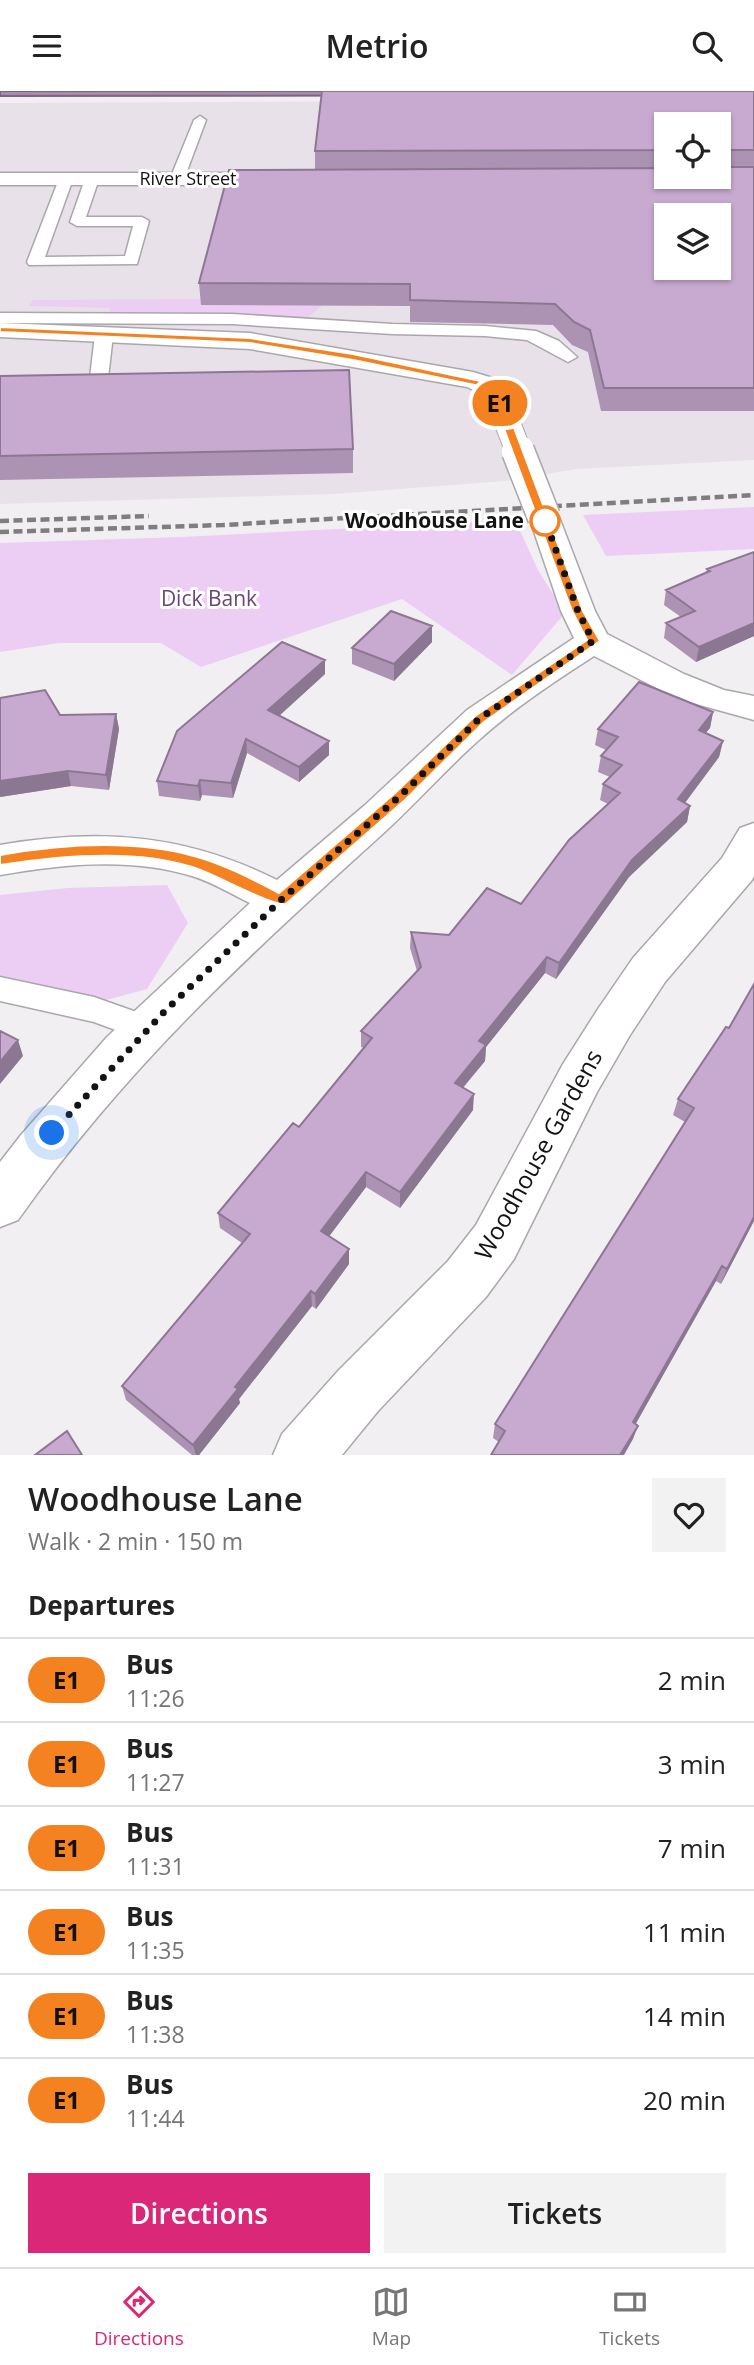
<!DOCTYPE html>
<meta charset="utf-8">
<style>
body{margin:0;font-family:"Open Sans",sans-serif;background:#f2f2f2;color:#222;height:100vh;display:flex;flex-direction:column;font-size:26px;white-space:nowrap}
*{box-sizing:border-box;margin:0}
p{font-size:23px;color:#767676}
.icon{flex:none;width:38px;height:38px;fill:none;stroke:currentColor;stroke-width:2;stroke-linecap:round;stroke-linejoin:round}
.map{position:relative;height:1364px;overflow:hidden}
.drawer{display:flex;flex-direction:column;background:#fff;flex:1}
.drawer>*{flex:none}
.badge{padding:0 14px;border-radius:23px;font-size:24px;line-height:46px}
.tools{position:absolute;left:654px;top:21px;display:grid;gap:14px}
.tools a{display:grid;place-items:center;width:77px;height:77px;border-radius:0px;background:#fff;box-shadow:0 2px 5px #0004;font-size:35px}
.you{position:absolute;width:35px;height:35px;margin:-18px;border:5px solid #fff;border-radius:50%;background:#1a73e8;box-shadow:0 0 0 10px #1a73e833}
.map>.badge{position:absolute;translate:-50% -50%;box-shadow:0 0 0 4px #fff}
h2{padding:0 28px;font-size:26px;line-height:63px}
.round{display:grid;place-items:center;flex:none;width:74px;height:74px;border-radius:0px;background:#f2f2f2}
.headline{display:flex;align-items:center;justify-content:space-between;height:119px;padding:0 28px}
h1{font-size:33px;font-weight:600;line-height:52px}
.cta{display:flex;gap:14px;margin-top:auto;padding:14px 28px}
.cta a{flex:1;height:80px;border-radius:0px;background:#db2777;color:#fff;font-size:28px;font-weight:600;line-height:80px;text-align:center}
.cta a+a{background:#f2f2f2;color:#222}
ul{padding:0;list-style:none}
li{display:flex;align-items:center;gap:21px;height:84px;padding:0 28px;border-top:2px solid #e0e0e0}
li div{flex:1}
li b{display:block;font-size:26px}
li em{font-style:normal}
li .badge{min-width:77px;font-weight:700;text-align:center}
header{display:flex;justify-content:space-between;align-items:center;height:91px;padding:0 28px;background:#fff;font-size:32px;font-weight:600}
.tabs{display:flex;justify-content:space-around;align-items:center;height:98px;border-top:2px solid #e0e0e0;background:#fff;font-size:19px;color:#767676}
.tabs a{display:grid;justify-items:center;gap:4px}
.tabs .on{color:#db2777}
.map>svg:first-child{display:block}
</style>
<header><svg class="icon" aria-label="menu" viewBox="0 0 24 24"><path d="M4 6h16M4 12h16M4 18h16"/></svg>Metrio<svg class="icon" aria-label="search" viewBox="0 0 24 24"><circle cx="10" cy="10" r="6"/><path d="M15 15l6 6"/></svg></header>
<div class="map">
<svg width="754" height="1364" viewBox="0 0 754 1364">
<rect width="100%" height="100%" fill="#f2eff2"/>
<path fill="#e8e1ea" fill-rule="evenodd" d="M754 8V369L577 378 505 390 334 403 0 413V12ZM667 33H719V86H667ZM667 124H719V177H667Z"/>
<path fill="#eccdf4" d="M202 208 201 214H323L307 227 109 222 110 217 29 215 33 209Z
M754 416V458L606 465 583 424Z
M515 429 538 479 565 522 512 584 402 508 201 576 161 552H59L0 561V452L182 446Z
M167 794 188 832 147 898 80 916 0 898V804L68 797Z"/>
<path fill="#a78aaf" stroke="#7b6680" stroke-width="2" d="M0 0H754V4L0 5Z"/>
<g fill="none" stroke-linecap="round" stroke-linejoin="round">
<defs>
<path id="lane" d="M200 25 206 29 184 88 182 91H172L170 88 194 29Z
M66 84 73 88 45 166 125 165 133 135H77L70 131 85 88 92 84 99 88 86 126H142L149 130 137 173 29 174 27 171 59 88Z
M0 222 232 223 392 233 485 235 536 240 559 250 577 266 568 271 527 249 485 245 392 243 232 233 0 232Z
M104 239 113 244 107 295 98 300 89 295 95 244Z
M0 886 94 906 159 929 164 938 159 947 148 951 94 931 0 910Z"/>
<path id="street" d="M0 82H279L286 84 289 88 286 92 279 94H0Z
M0 232 250 242 473 281 496 288 509 302 506 308 496 310 467 296 250 258 0 246Z
M544 417 555 419 559 426 595 520 607 543 684 583 724 599 754 605V629L678 608 594 565C554 591 514 617 479 649 443 681 412 717 376 749 242 870 123 980 18 1129L0 1136V1071L21 1044 107 946 250 812C231 803 212 791 192 785 131 766 62 773 0 784V754C101 737 185 743 277 789L365 714 467 619 574 547 561 520 529 426 533 419Z
M754 732V785L752 789 665 891 630 944 597 1001 514 1168 486 1206 378 1320 342 1364H273L282 1343 338 1280 448 1170 476 1134 563 973 598 918 633 867 722 767 740 737Z"/>
</defs>
<use href="#lane" stroke="#aaa7aa" stroke-width="3"/>
<use href="#street" stroke="#aaa7aa" stroke-width="3"/>
<use href="#lane" fill="#fff" fill-rule="evenodd"/>
<use href="#street" fill="#fff" fill-rule="evenodd"/>
<path stroke="#7f7d7f" stroke-width="4.5" stroke-dasharray="9 4.5" stroke-linecap="butt" d="M0 430 149 425
M0 441 223 434 754 404"/>
<defs>
<path id="street-bridge-far1" d="M496 302 519 362"/>
<path id="street-bridge" d="M518 360 544 426"/>
</defs>
<use href="#street-bridge-far1" stroke="#aaa7aa" stroke-width="27" stroke-linecap="butt"/>
<use href="#street-bridge" stroke="#aaa7aa" stroke-width="35" stroke-linecap="butt"/>
<use href="#street-bridge-far1" stroke="#fff" stroke-width="25"/>
<use href="#street-bridge" stroke="#fff" stroke-width="32"/>
</g>
<path fill="#ac92b3" fill-rule="evenodd" d="M754 0V320H601L588 261 572 254 553 234 410 231V215L201 214 199 192 315 78V60ZM667 33H719V86H667Z
M0 285 353 358V382L0 389Z
M754 461V545L696 571 664 547 666 532 681 526 664 514 666 499 706 481 707 478Z
M432 551 394 590 352 573V557Z
M325 569V583L279 625 329 650V664L299 691 247 662 233 707 202 704 200 710 159 705 157 690Z
M0 607 60 624 116 623 119 638 109 699 71 695 0 706Z
M713 621 710 637 705 642 723 650 719 666 685 712 690 715 687 731 629 786 556 888 545 882 486 956 485 970 463 997 473 1019 400 1117 366 1096 329 1145 349 1158V1173L316 1218 312 1215 239 1308 240 1312 199 1364H192L126 1309 122 1295 242 1152 220 1137 218 1122 299 1036 364 957 361 956V940L417 880 410 857 411 841 449 844 521 813 608 713 600 709 603 693 610 686 598 681 601 665 606 659 595 654 598 638Z
M754 893V1130L721 1193 716 1190 678 1257 635 1333 633 1348 499 1351 493 1347 495 1333 685 1031 673 1024 678 1008 729 937Z"/>
<path fill="#8c7792" d="M754 532V545L696 571 699 556Z
M432 535V551L394 590V573Z
M325 569V583L269 634 268 619Z
M713 621 710 637 695 655 699 639Z
M116 623 119 638 109 699 106 684Z
M246 648 247 662 233 707 231 692Z
M329 650V664L299 691V676Z
M723 650 719 666 675 725 678 708Z
M68 680 71 695 0 706V690Z
M200 689 202 704 200 710 198 695Z
M690 715 687 731 629 786 556 888 559 872 632 769Z
M547 866 545 882 486 956 485 970 453 1008 455 992 479 950Z
M18 949 23 965 0 993V971Z
M474 1003 473 1019 400 1117V1101Z
M366 1081V1096L322 1155 321 1140Z
M754 1126V1130L721 1193 727 1178Z
M349 1158V1173L316 1218 315 1203Z
M722 1175 716 1190 629 1345 633 1331Z
M311 1200 312 1215 239 1308 240 1312 199 1364H196L193 1354 235 1296Z
M638 1335 633 1348 624 1364H620Z"/>
<path fill="#c8aad0" stroke="#8c7792" stroke-width="2" fill-rule="evenodd" d="M322 0H754V59H722L719 64V33H667V59L315 60Z
M719 76H754V297H604L590 239 574 231 555 213 410 209V193L199 192 229 79 667 77V86H719ZM667 124H719V177H667Z
M349 279 353 358 0 365V285Z
M754 461V532L699 556 666 532 695 520 666 499 710 480 707 478Z
M391 520 432 535 394 573 352 557Z
M282 551 325 569 268 619 329 650 299 676 246 648 231 692 200 689 198 695 157 690 177 640Z
M639 591 713 621 699 639 723 650 678 708 690 715 632 769 559 872 547 866 479 950 486 954 455 992 474 1003 400 1101 366 1081 321 1140 349 1158 315 1203 311 1200 235 1296 238 1298 193 1354 122 1295 250 1143 218 1122 293 1032 299 1036 372 947 361 940 421 876 411 841 449 844 487 797 521 813 569 749 620 702 603 693 622 674 601 665 618 646 598 638Z
M45 599 60 624 116 623 106 684 68 680 0 690V607Z
M754 893V1126L727 1178 722 1175 683 1243 633 1331 638 1335 620 1364H491L505 1340 495 1333 694 1017 678 1008 726 936 729 937Z
M0 940 18 949 0 971Z
M67 1340 82 1364H35Z"/>
<path fill="#f58220" stroke="#fff" stroke-width="2" d="M0 236 250 247 353 263 490 292 501 302 583 520 600 550 484 631 405 709 286 813C275 817 211 781 192 776 136 758 57 765 0 774V764C63 753 132 748 194 765 224 773 252 788 279 802L395 702 475 625 587 549 572 520 491 303 484 296 353 269 250 252 0 241Z"/>
<g fill="none" stroke-linecap="round" stroke-linejoin="round">
<path stroke="#141314" stroke-width="7" stroke-dasharray="0 12.6" d="M52 1042 165 920 281 809 400 705 479 628 593 550 578 520 544 426 545 430"/>
</g>
<circle fill="#fff" stroke="#f58220" stroke-width="3.5" cx="545" cy="430" r="14"/>
<g text-anchor="middle" stroke-width="6" stroke-linejoin="round" paint-order="stroke">
<g font-size="18" fill="#141314" stroke="#fff">
<text x="188" y="94">River Street</text>
</g>
<g font-size="21" font-weight="bold" fill="#141314" stroke="#fff" text-anchor="end">
<text x="524" y="437">Woodhouse Lane</text>
</g>
<g font-size="21" fill="#6c4477" stroke="#fff">
<text x="209" y="515">Dick Bank</text>
</g>
<g font-size="24" fill="#141314" stroke="#fff">
<text transform="translate(539 1064) rotate(-61)" y="8">Woodhouse Gardens</text>
</g>
</g>
</svg>
<div class="tools">
<a><svg class="icon" aria-label="locate" viewBox="0 0 24 24"><circle cx="12" cy="12" r="6"/><path d="M12 2v4M12 18v4M2 12h4M18 12h4"/></svg></a>
<a><svg class="icon" aria-label="layers" viewBox="0 0 24 24"><path d="M12 4l9 5-9 5-9-5zM3 14l9 5 9-5"/></svg></a>
</div>
<div class="you" style="left:52px;top:1042px"></div>
<b class="badge" style="left:500px;top:312px;background:#f58220;color:#111">E1</b>
</div>
<section class="drawer">
<div class="headline"><div><h1>Woodhouse Lane</h1><p>Walk · 2 min · 150 m</p></div><a class="round"><svg class="icon" aria-label="heart" viewBox="0 0 24 24"><path d="M12 20l-8-8c-3-5 5-10 8-4 3-6 11-1 8 4z"/></svg></a></div>
<h2>Departures</h2>
<ul>
<li><span class="badge" style="background:#f58220;color:#111">E1</span><div><b>Bus</b><p>11:26</p></div><em>2 min</em></li>
<li><span class="badge" style="background:#f58220;color:#111">E1</span><div><b>Bus</b><p>11:27</p></div><em>3 min</em></li>
<li><span class="badge" style="background:#f58220;color:#111">E1</span><div><b>Bus</b><p>11:31</p></div><em>7 min</em></li>
<li><span class="badge" style="background:#f58220;color:#111">E1</span><div><b>Bus</b><p>11:35</p></div><em>11 min</em></li>
<li><span class="badge" style="background:#f58220;color:#111">E1</span><div><b>Bus</b><p>11:38</p></div><em>14 min</em></li>
<li><span class="badge" style="background:#f58220;color:#111">E1</span><div><b>Bus</b><p>11:44</p></div><em>20 min</em></li>
</ul>
<div class="cta"><a>Directions</a><a>Tickets</a></div>
</section>
<nav class="tabs">
<a class="on"><svg class="icon" aria-label="directions" viewBox="0 0 24 24"><path d="M12 3l9 9-9 9-9-9zM9 14v-3h6M13 9l2 2-2 2"/></svg>Directions</a>
<a><svg class="icon" aria-label="map" viewBox="0 0 24 24"><path d="M3 6l6-2 6 2 6-2v14l-6 2-6-2-6 2zM9 4v14M15 6v14"/></svg>Map</a>
<a><svg class="icon" aria-label="tickets" viewBox="0 0 24 24"><path d="M3 7h18v10H3zM15 7v10"/></svg>Tickets</a>
</nav>
